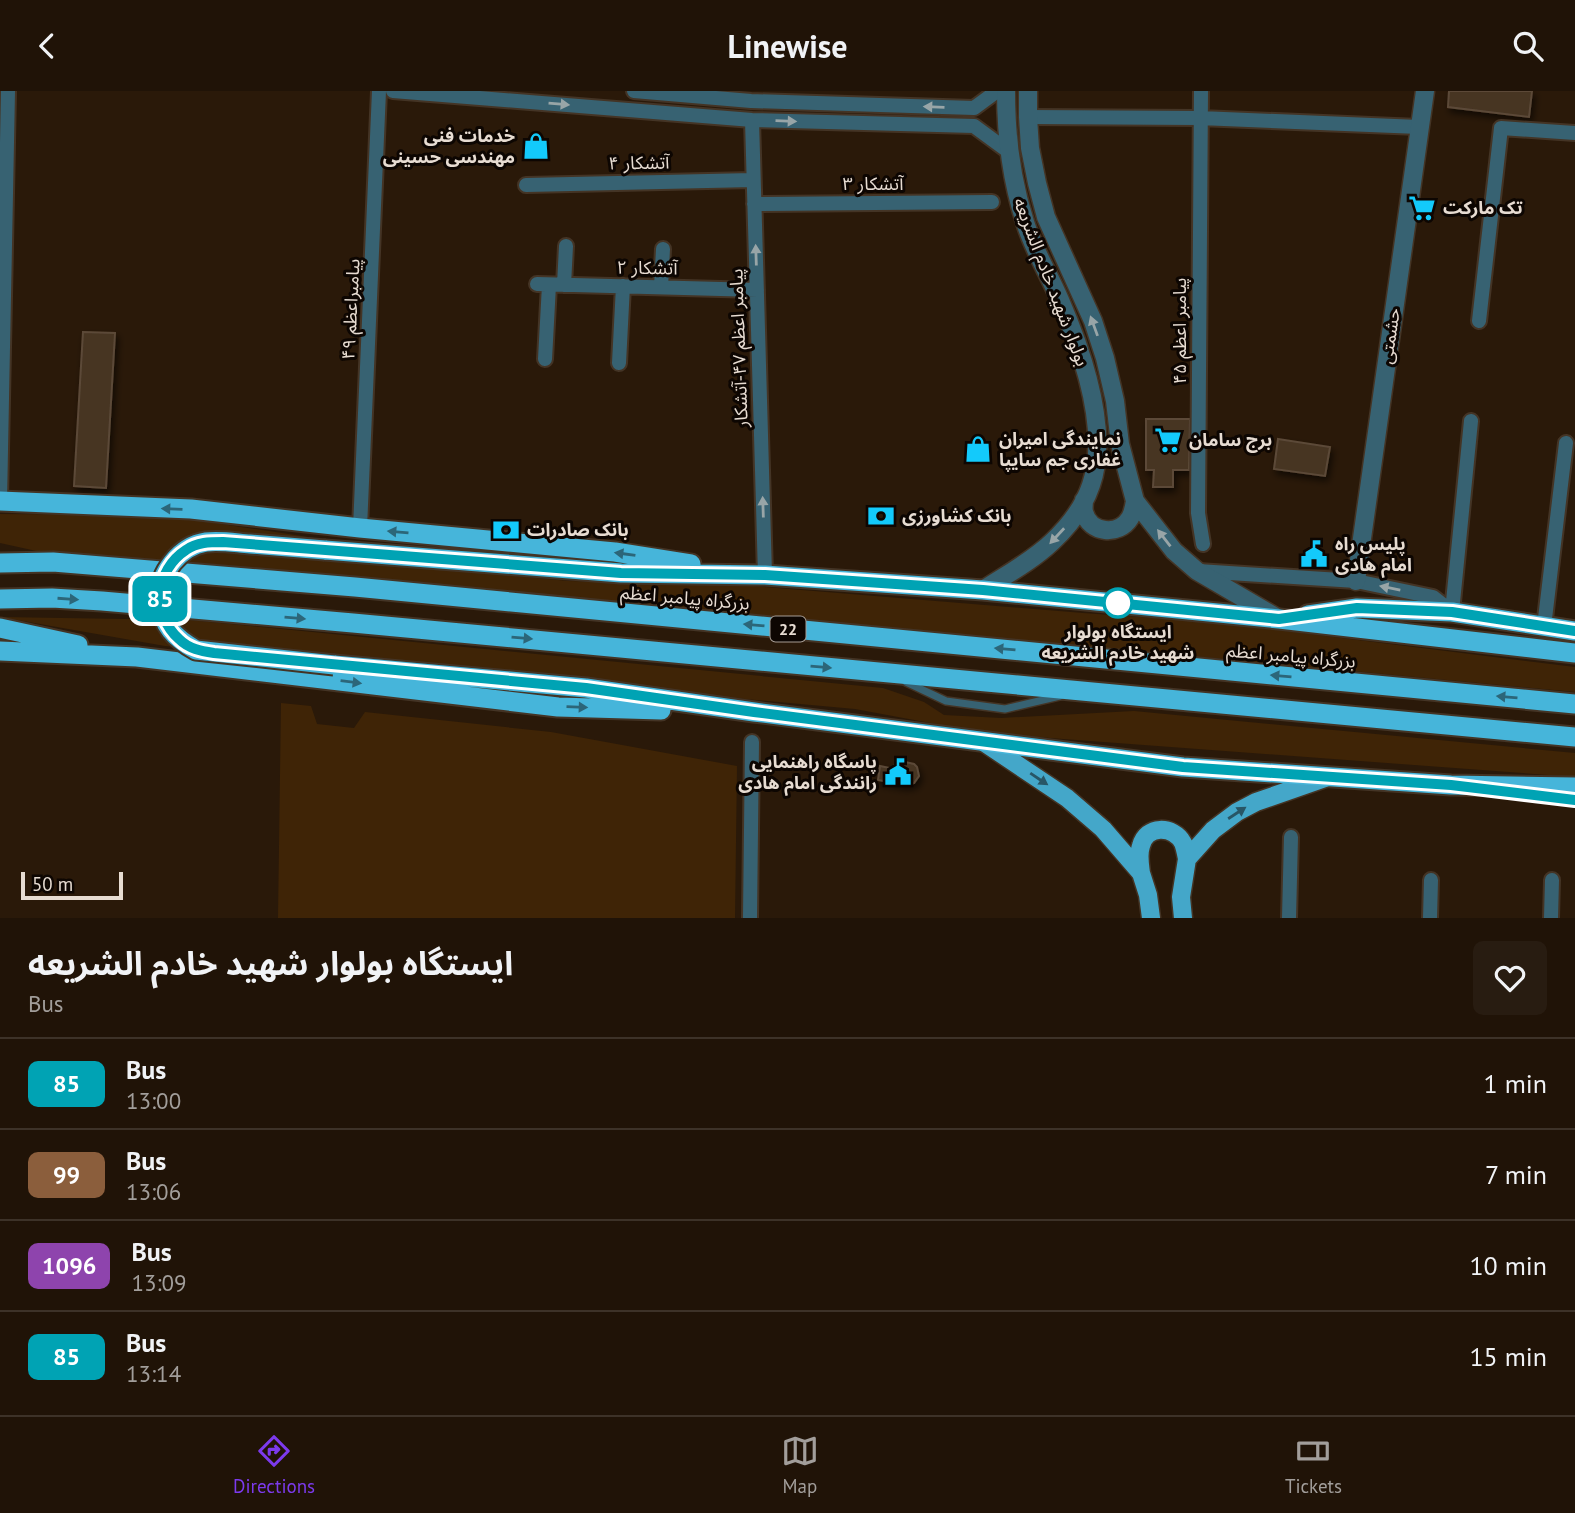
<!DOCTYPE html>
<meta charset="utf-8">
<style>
body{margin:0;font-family:"PT Sans","Noto Sans Arabic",sans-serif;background:#281c11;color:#f1f3f6;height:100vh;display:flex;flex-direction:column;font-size:26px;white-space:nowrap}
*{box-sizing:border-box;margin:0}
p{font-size:23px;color:#a29e9b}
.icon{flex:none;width:38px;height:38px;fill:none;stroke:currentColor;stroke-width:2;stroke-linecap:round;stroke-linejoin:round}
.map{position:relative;height:827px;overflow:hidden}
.side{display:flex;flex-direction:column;background:#201307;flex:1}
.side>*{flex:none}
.badge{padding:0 14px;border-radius:10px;font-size:24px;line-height:46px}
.scale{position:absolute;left:21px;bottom:18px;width:102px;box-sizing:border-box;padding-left:7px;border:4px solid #e7dcd2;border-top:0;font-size:19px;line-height:24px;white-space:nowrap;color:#e7dcd2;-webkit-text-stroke:5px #0d0602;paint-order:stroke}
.map>.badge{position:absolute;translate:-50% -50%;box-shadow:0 0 0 4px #fff}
.round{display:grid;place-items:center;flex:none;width:74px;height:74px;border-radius:10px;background:#281c11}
.head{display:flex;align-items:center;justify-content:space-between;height:119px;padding:0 28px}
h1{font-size:33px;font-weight:700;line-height:52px}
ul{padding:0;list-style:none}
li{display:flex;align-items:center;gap:21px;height:91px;padding:0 28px;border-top:2px solid #3d3228}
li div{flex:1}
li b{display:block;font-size:26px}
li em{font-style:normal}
li .badge{min-width:77px;font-weight:700;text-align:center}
header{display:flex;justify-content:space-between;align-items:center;height:91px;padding:0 28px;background:#201307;font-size:32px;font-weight:700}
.tab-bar{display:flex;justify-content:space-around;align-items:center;height:98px;border-top:2px solid #3d3228;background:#201307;font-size:19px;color:#a29e9b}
.tab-bar a{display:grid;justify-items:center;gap:4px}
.tab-bar .active{color:#7c3aed}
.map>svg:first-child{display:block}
</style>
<header><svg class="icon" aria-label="back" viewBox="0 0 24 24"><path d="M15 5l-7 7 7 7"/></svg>Linewise<svg class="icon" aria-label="search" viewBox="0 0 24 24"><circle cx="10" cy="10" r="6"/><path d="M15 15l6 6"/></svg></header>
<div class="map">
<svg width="1575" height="827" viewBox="0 0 1575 827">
<defs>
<filter id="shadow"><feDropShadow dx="2.5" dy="4.5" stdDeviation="3.5" flood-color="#0009"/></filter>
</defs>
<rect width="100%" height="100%" fill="#2a1909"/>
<path fill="#3f2406" d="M0 423 162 424 315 447 321 467 569 490 754 495 1083 522 1213 531 1575 576V601L213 473 50 463 0 452Z
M0 526 189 529 883 597 924 611 944 624 1001 627 1134 620 1575 662V686L984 642 855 618 165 555Z
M281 612 311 615 317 633 354 637 365 621 551 641 737 675 735 827H278Z"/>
<path fill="#463423" stroke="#5c4a38" stroke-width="2" filter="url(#shadow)" d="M1449 0H1532L1529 26 1448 16Z
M83 241 115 242 106 397 74 395Z
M1146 328H1190L1189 379H1173V396H1153L1154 379H1146Z
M1278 348 1330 356 1325 385 1274 378Z
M905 671 914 673 917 676 919 685 914 692 905 694 878 689 880 675 894 678V675L898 676Z"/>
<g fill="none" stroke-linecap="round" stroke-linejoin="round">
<defs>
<path id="service" d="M906 591 946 610 1005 618 1060 605"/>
<path id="minor" d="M393 0 752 29 974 35 1008 60
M634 0 751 10 974 17 997 0
M1201 0 1198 422 1203 453
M1028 26 1200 27 1419 36
M752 29 765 484
M526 94 753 89
M754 113 992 111
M537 193 757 199
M564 194 566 155
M661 196 663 158
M1479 230 1501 37 1575 42
M545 268 549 194
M619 272 623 195
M0 410 8 0
M360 437 379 0
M1198 480 1356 490 1433 506 1452 521
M1452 521 1471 330
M1544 536 1566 352
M750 827 752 651
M1289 827 1291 746
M1430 827 1431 789
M1551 827 1552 789"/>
<path id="tertiary" d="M1028 0V26L1030 57 1037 92 1046 126 1093 230 1105 267 1115 310 1120 353 1135 410 1174 460 1197 480 1279 528
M1084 409C1084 413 1083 417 1084 421 1090 443 1119 445 1130 427 1133 422 1134 416 1135 410
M1356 490 1425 0
M983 499C1006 484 1032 470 1052 451 1068 436 1084 415 1091 394 1110 339 1082 260 1060 209 1049 183 1033 158 1025 131 1011 88 1006 45 1006 0"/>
<path id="primary" d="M982 650 1067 707 1103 738 1141 782 1148 804 1151 827
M1141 782C1140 774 1138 763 1141 755 1146 734 1173 734 1183 752 1185 757 1186 763 1187 768
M1183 827 1181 806 1187 768 1213 739 1237 721 1256 711 1325 687"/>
<path id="trunk" d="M0 410 191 418 360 437 615 461 691 473
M325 459 621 482 765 484 983 499 1279 528 1575 562
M0 472 53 471 355 496 1575 613
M0 508 52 507 102 510 353 532 1575 646
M1308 524 1357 517 1452 521 1575 540
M0 537 78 554
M0 560 137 566 558 616 661 619
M334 574 586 597 754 621 1183 676 1451 694 1575 696"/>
</defs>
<use href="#service" stroke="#443425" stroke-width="10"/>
<use href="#minor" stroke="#443425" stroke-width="18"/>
<use href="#tertiary" stroke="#443425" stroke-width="21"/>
<use href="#primary" stroke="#443425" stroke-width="21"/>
<use href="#trunk" stroke="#443425" stroke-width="23"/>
<use href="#service" stroke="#376272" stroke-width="7"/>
<use href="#minor" stroke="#376272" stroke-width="14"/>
<use href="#tertiary" stroke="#376272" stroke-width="18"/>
<use href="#primary" stroke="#44a7c9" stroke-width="18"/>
<use href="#trunk" stroke="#46b5da" stroke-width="19"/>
<defs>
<path id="trunk-bridge" d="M325 459C300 457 275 455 250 453 236 452 220 449 206 451 180 455 158 482 160 509 162 535 175 547 196 559L334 574"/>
</defs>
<use href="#trunk-bridge" stroke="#443425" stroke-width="23" stroke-linecap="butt"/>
<use href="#trunk-bridge" stroke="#46b5da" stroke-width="19"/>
</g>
<defs><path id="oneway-solid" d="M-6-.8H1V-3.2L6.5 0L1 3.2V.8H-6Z" transform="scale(1.75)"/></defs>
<g fill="#98a5a7">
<use href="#oneway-solid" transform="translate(559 13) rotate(5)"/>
<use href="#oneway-solid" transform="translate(934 16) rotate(-178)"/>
<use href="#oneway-solid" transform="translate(786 30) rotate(2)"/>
<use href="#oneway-solid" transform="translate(756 164) rotate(-92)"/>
<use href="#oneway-solid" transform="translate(1094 235) rotate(-110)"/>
<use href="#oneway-solid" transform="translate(763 416) rotate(-92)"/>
<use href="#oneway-solid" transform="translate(1057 445) rotate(133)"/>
<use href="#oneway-solid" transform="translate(1164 447) rotate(-128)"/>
<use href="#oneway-solid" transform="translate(1390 497) rotate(-169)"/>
</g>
<g fill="#2c6679">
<use href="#oneway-solid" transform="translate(172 418) rotate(-178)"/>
<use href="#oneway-solid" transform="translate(398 441) rotate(-175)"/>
<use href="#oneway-solid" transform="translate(625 463) rotate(-172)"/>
<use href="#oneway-solid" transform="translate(68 508) rotate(4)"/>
<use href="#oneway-solid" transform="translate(295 527) rotate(5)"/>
<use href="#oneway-solid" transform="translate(754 534) rotate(-175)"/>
<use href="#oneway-solid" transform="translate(522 547) rotate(5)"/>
<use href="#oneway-solid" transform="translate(1005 558) rotate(-175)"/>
<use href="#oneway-solid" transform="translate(821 576) rotate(5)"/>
<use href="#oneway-solid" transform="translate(1281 585) rotate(-175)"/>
<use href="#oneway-solid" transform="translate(351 591) rotate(7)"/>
<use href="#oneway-solid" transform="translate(1507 606) rotate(-175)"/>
<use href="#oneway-solid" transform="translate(577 616) rotate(2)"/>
</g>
<g fill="#285666">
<use href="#oneway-solid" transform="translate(1039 688) rotate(34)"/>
<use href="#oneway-solid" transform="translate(1237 722) rotate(-33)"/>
</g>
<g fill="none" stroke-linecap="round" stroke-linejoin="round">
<defs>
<path id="line" d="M1575 540 1452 521 1357 517 1279 528 983 499 765 484 621 482 223 451C210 451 197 451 186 459 155 479 151 523 179 548 189 558 201 560 214 562L586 597 754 621 1183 676 1451 694 1575 709"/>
</defs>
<use href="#line" stroke="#fff" stroke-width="16"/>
<use href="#line" stroke="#00a3b4" stroke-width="10"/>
</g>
<defs>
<symbol id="shop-bare" viewBox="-9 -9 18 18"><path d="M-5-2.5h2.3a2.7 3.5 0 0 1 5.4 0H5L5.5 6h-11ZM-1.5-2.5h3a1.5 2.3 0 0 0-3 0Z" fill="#13cafb" stroke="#0d0602" stroke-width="2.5" paint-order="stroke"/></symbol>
<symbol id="supermarket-bare" viewBox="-9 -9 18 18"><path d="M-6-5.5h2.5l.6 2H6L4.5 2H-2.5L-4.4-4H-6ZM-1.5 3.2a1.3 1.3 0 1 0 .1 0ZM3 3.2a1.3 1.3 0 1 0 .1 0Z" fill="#13cafb" stroke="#0d0602" stroke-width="2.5" paint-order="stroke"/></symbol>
<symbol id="bank-bare" viewBox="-9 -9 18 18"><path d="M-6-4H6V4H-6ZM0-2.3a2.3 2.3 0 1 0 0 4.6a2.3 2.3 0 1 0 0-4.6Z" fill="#13cafb" stroke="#0d0602" stroke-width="2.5" paint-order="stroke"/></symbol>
<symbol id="civic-bare" viewBox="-9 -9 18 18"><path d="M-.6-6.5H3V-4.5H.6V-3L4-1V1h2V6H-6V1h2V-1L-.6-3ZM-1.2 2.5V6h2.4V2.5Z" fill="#13cafb" stroke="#0d0602" stroke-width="2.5" paint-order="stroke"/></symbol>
</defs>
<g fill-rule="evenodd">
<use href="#shop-bare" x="517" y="36" width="38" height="38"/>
<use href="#supermarket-bare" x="1403" y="98" width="38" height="38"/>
<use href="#supermarket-bare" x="1149" y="330" width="38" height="38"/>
<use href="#shop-bare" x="959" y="339" width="38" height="38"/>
<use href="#bank-bare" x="862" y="406" width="38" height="38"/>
<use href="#bank-bare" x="487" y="420" width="38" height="38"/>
<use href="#civic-bare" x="1295" y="444" width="38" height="38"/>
<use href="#civic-bare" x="879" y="662" width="38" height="38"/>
</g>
<circle fill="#fff" stroke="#00a3b4" stroke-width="3.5" cx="1118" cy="512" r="14"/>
<g text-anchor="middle" stroke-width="6" stroke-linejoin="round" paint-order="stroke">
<rect fill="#0d0602" stroke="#a69c94" stroke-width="2" x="770.5" y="525.5" width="35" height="25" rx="5"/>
<g font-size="16" font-weight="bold" fill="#e7dcd2">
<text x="788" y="544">22</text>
</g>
<g font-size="18" font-weight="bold" fill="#e7dcd2" stroke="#0d0602" text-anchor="start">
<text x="515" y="51" text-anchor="end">خدمات فنی<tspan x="515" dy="21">مهندسی حسینی</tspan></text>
<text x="1443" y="123">تک مارکت</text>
<text x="999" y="354">نمایندگی امیران<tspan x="999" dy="21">غفاری جم سایپا</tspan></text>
<text x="1189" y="355">برج سامان</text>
<text x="902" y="431">بانک کشاورزی</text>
<text x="527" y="445">بانک صادرات</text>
<text x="1335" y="459">پلیس راه<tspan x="1335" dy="21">امام هادی</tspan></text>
<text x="877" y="677" text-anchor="end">پاسگاه راهنمایی<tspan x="877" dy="21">رانندگی امام هادی</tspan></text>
</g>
<g font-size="18" fill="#e7dcd2" stroke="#0d0602">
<text transform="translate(639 72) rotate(-1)" y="6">آتشکار ۴</text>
<text x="873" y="99">آتشکار ۳</text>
<text transform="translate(647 177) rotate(1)" y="6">آتشکار ۲</text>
<text transform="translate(1051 191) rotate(69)" y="6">بولوار شهید خادم الشریعه</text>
<text transform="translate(351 218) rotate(-87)" y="6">پیامبراعظم ۴۹</text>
<text transform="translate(1180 240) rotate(-90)" y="6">پیامبر اعظم ۴۵</text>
<text transform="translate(1390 245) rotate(-82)" y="6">حشمتی</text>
<text transform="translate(739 257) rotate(-92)" y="6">پیامبر اعظم ۴۷-آتشکار</text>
<text transform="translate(685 507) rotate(5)" y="6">بزرگراه پیامبر اعظم</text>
<text transform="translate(1291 565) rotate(5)" y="6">بزرگراه پیامبر اعظم</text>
</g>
<g font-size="18" font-weight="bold" fill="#e7dcd2" stroke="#0d0602">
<text x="1118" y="547">ایستگاه بولوار<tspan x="1118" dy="21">شهید خادم الشریعه</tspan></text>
</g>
</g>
</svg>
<div class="scale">50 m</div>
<b class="badge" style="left:160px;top:508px;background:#00a3b4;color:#fff">85</b>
</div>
<section class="side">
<div class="head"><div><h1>ایستگاه بولوار شهید خادم الشریعه</h1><p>Bus</p></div><a class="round"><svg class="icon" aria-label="heart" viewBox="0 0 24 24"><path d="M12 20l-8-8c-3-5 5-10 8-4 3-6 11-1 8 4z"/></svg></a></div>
<ul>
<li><span class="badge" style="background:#00a3b4;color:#fff">85</span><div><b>Bus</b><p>13:00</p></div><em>1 min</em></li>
<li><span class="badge" style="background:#8b5e3c;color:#fff">99</span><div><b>Bus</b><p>13:06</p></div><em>7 min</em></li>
<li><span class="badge" style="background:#8e44ad;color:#fff">1096</span><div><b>Bus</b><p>13:09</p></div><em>10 min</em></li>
<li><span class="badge" style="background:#00a3b4;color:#fff">85</span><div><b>Bus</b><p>13:14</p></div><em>15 min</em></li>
</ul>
</section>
<nav class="tab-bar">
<a class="active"><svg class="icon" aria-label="directions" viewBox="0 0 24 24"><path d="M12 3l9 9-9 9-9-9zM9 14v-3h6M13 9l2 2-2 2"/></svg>Directions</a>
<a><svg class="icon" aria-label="map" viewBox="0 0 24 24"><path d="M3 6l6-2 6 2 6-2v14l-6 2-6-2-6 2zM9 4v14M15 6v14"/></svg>Map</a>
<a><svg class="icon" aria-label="tickets" viewBox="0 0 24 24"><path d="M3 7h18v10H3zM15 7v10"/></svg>Tickets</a>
</nav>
